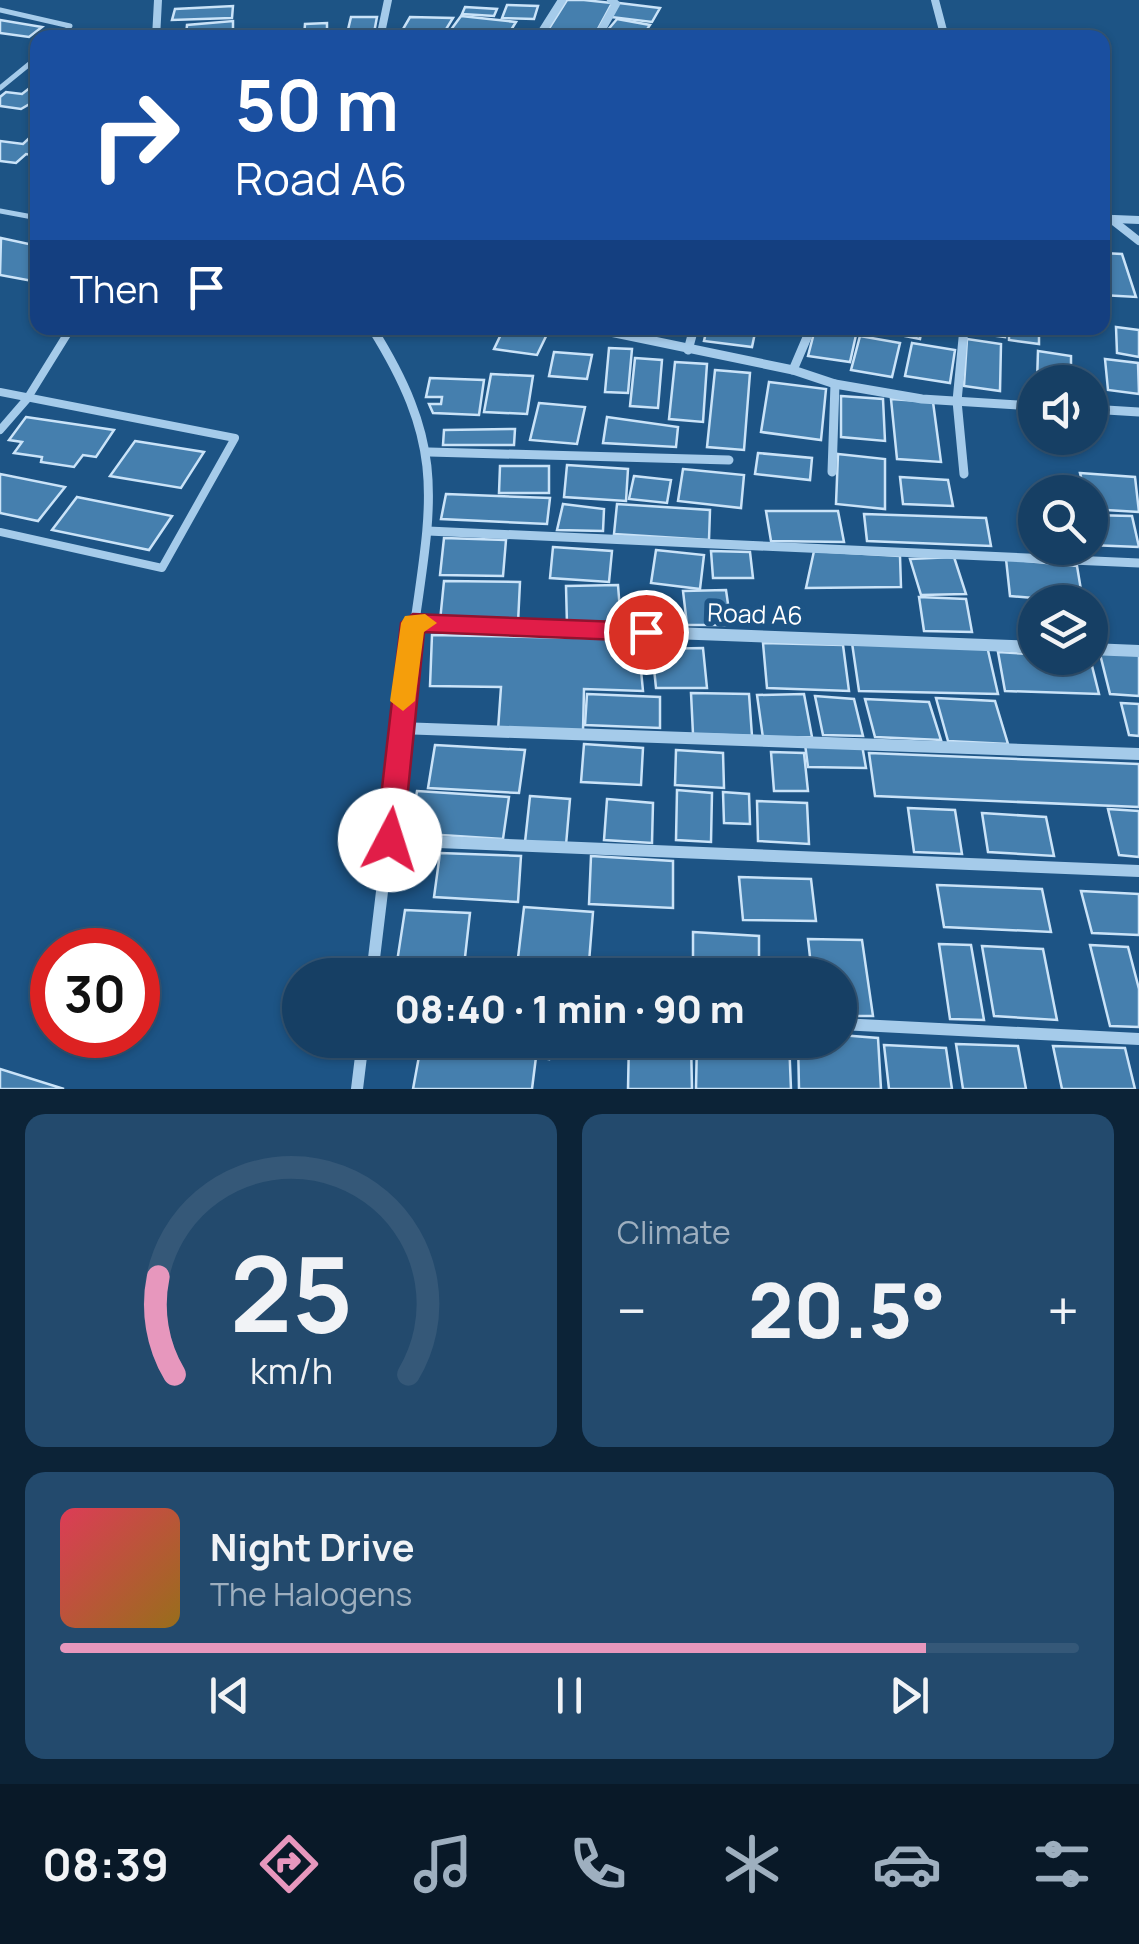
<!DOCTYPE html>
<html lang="en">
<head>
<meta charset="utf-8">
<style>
	:root { --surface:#163f64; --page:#234a6d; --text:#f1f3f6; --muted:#9eafbf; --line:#355878; --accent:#e797bd }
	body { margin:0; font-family:Manrope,sans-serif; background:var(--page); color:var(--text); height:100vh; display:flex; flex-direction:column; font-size:38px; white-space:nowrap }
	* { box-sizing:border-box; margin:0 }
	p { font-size:32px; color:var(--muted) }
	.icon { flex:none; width:55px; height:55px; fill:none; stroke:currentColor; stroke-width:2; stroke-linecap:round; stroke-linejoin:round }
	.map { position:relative; height:1089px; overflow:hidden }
	.drawer { display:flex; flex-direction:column; gap:25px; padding:25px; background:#0c2337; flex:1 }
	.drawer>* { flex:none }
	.guide { position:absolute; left:30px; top:30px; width:1080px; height:305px; border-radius:20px; box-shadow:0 2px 8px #0004,0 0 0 2px var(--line); background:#1a4fa0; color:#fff; overflow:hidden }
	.buttons { position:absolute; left:1018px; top:365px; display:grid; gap:20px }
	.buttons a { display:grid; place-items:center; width:90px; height:90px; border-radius:50%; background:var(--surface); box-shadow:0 2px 8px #0004,0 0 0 2px var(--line); font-size:50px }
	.speed { position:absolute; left:30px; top:928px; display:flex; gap:20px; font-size:50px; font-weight:700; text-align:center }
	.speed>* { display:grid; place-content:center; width:130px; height:130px; border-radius:50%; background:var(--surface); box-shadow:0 2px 8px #0004,0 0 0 2px var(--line); line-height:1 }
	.speed .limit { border:15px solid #d22; background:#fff; color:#111 }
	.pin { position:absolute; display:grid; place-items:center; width:85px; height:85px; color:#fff; margin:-42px; border:5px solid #fff; border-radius:50%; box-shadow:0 2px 10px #0007 }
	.me { position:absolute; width:110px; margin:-55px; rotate:5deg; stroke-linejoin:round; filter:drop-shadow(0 0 8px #0008) }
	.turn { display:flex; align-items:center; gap:35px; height:210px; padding:0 40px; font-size:45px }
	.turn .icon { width:130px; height:130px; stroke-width:2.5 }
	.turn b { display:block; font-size:70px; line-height:85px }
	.then { display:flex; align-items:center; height:95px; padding:0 40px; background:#0003; gap:20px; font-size:38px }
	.big { font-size:75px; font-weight:800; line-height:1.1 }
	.drawer .widget { flex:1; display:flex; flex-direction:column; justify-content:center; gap:15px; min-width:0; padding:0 35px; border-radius:20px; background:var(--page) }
	.drawer .dial { align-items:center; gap:0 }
	.dial svg { height:260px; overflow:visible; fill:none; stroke:var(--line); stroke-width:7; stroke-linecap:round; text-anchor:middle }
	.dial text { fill:var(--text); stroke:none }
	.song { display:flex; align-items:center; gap:30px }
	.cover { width:120px; height:120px; border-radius:15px; background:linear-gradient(135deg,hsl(350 70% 55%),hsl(40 70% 35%)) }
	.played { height:10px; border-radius:5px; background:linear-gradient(90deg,var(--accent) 85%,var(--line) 85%) }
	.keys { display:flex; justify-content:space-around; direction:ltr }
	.heat { display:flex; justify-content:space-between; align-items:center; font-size:55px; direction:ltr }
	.drawer .tiles { flex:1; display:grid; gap:25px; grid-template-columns:1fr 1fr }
	.widget:last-child { grid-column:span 2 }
	.trip { position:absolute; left:282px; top:958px; width:575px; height:100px; border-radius:50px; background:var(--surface); box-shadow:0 2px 8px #0004,0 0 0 2px var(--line); font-weight:800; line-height:100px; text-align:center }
	.tab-bar { display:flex; height:160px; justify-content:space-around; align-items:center; background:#091928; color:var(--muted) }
	.tab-bar .icon { width:70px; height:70px }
	.tab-bar .active { color:var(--accent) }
	.tab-bar b { font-size:45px; color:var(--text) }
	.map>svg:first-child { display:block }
	.building { fill:#457fae; stroke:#cae3f8; stroke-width:2.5 }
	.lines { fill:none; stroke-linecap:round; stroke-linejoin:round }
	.lane-far1 { stroke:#a5cbea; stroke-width:5 }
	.lane { stroke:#a5cbea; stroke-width:8 }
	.street-far2 { stroke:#a5cbea; stroke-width:8 }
	.street-far1 { stroke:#a5cbea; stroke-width:9 }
	.street { stroke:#a5cbea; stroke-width:12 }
	.route { fill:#e11d48; stroke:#92132f; stroke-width:2.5 }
	.slow { fill:#f59e0b }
	.labels { text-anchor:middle; stroke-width:10; stroke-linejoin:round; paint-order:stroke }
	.street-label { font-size:25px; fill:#fff; stroke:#1d5485 }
</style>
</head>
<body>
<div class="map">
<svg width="1139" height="1089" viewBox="0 0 1139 1089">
	<rect width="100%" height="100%" fill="#1d5485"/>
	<g class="building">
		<polygon points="567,0 584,0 612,3 593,38 543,38"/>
		<polygon points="619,3 660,8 652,22 611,17"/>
		<polygon points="507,5 538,6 534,19 502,18"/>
		<polygon points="233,6 232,18 172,20 175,9"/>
		<polygon points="465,7 497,9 494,16 462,14"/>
		<polygon points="461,16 516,22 506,38 450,31"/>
		<polygon points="351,17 377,17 373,38 346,38"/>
		<polygon points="410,17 453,18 445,31 403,29"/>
		<polygon points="617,19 650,25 641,38 601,38"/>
		<polygon points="0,20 42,27 29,37 0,33"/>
		<polygon points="233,21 233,33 186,36 187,25"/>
		<polygon points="327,23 327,38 304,38 305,24"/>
		<polygon points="36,83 38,99 21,109 0,106 0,97 6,92 22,94"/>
		<polygon points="38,130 38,156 26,154 16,163 0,161 0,141 23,144"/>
		<polygon points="1,238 38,246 38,282 0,275"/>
		<polygon points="1102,253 1122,254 1136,297 1102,295"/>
		<polygon points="1116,327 1139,330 1139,357 1117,353"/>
		<polygon points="504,328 550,328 537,355 494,349"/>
		<polygon points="707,328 756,328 752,347 704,341"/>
		<polygon points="881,328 922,328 920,339 880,331"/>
		<polygon points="968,328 1005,328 1005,337 967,332"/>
		<polygon points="1009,328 1039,328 1039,344 1009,340"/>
		<polygon points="815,329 856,335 850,362 808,356"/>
		<polygon points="860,336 900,343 892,377 851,370"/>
		<polygon points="967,339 1001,344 1000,391 964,386"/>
		<polygon points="912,343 955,350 950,383 905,376"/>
		<polygon points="609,348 632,349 628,393 605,392"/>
		<polygon points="1038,351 1071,356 1071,382 1037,382"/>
		<polygon points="554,352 592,355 587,379 549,376"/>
		<polygon points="635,358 662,360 658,408 630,406"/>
		<polygon points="1105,359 1138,363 1139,394 1108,390"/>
		<polygon points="675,362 707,364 703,422 669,419"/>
		<polygon points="715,370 750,373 744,450 707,447"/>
		<polygon points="491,374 533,376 527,414 484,412"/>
		<polygon points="430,378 484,380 479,415 433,413 429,404 441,404 442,397 426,397"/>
		<polygon points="769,382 826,389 821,440 761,432"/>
		<polygon points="841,396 883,399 885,441 841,437"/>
		<polygon points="891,399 933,402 941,462 897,459"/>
		<polygon points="539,403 585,407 577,444 530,440"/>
		<polygon points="26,417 114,430 96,457 83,455 74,467 41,462 42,457 14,453 22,442 9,440"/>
		<polygon points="607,417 678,427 676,447 603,443"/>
		<polygon points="515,429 514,445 443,445 444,430"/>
		<polygon points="135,441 204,452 181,488 110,476"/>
		<polygon points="758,453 812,458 810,480 755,474"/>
		<polygon points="838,454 885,459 885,509 836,504"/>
		<polygon points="567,465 628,469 626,501 564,497"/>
		<polygon points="500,466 549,466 549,493 499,493"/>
		<polygon points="683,469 744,475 741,508 678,501"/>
		<polygon points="1080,473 1135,477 1139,512 1090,509 1090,492 1085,492"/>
		<polygon points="0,474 65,487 38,521 0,513"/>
		<polygon points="634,476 671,480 667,503 629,499"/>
		<polygon points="900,477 948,480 953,506 903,504"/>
		<polygon points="446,494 550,498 547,524 441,519"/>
		<polygon points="77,497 172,516 149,550 52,530"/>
		<polygon points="563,504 604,509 603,531 557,530"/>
		<polygon points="617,504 710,510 709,540 614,534"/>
		<polygon points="766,511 838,511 844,542 771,541"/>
		<polygon points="864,514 986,518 991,546 867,541"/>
		<polygon points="1090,515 1132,516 1139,547 1090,545"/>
		<polygon points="444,538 506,540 503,576 440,575"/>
		<polygon points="553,547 612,551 609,582 550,578"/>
		<polygon points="656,550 704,555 700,589 651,583"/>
		<polygon points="711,551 750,552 753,578 713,578"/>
		<polygon points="814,551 900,556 901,587 806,588"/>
		<polygon points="954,557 966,594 921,595 910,559"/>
		<polygon points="1006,559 1077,566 1083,602 1010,596"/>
		<polygon points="444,581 520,582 518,623 440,621"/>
		<polygon points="618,585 621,624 567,625 566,586"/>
		<polygon points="726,590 731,625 687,625 683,591"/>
		<polygon points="919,597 966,599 972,632 924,631"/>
		<polygon points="432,635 638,639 643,691 584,689 583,731 498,730 501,687 430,686"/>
		<polygon points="763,643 843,645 849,691 767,688"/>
		<polygon points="852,643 987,646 998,694 859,691"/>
		<polygon points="703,648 707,688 656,688 652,649"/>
		<polygon points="1099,650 1139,652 1139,696 1110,694"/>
		<polygon points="998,652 1090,658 1099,694 1005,691"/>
		<polygon points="691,693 749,694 752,736 693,734"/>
		<polygon points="587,694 660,697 660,728 585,725"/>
		<polygon points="804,694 812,737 763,738 757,695"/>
		<polygon points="815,696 854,699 863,736 823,735"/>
		<polygon points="936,698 995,701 1008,744 948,741"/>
		<polygon points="865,699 929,702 941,740 875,737"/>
		<polygon points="1121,703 1139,704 1139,736 1129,735"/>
		<polygon points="584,744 643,748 641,785 581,782"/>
		<polygon points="805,744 862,745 866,768 808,767"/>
		<polygon points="435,745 525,750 519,793 428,788"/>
		<polygon points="676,750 723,753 724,788 675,785"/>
		<polygon points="771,752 804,753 808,791 774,791"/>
		<polygon points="869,753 1139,764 1139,807 875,796"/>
		<polygon points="677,790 712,793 711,842 676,840"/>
		<polygon points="417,791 509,797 503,839 410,833"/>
		<polygon points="723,792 749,794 750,824 724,823"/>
		<polygon points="530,796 570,799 566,845 525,842"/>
		<polygon points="607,799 653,803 652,843 604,840"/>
		<polygon points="757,801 807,803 809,844 758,841"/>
		<polygon points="908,808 955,810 962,854 914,852"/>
		<polygon points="1108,809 1139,811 1139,857 1119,855"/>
		<polygon points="982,813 1046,817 1054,856 988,852"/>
		<polygon points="440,853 521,856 518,902 434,897"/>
		<polygon points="591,856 673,861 673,908 589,904"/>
		<polygon points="739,877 811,879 816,921 743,920"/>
		<polygon points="937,885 1042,889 1051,932 944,927"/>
		<polygon points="1081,891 1139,894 1139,935 1092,933"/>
		<polygon points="524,907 593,912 588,975 516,975"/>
		<polygon points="405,910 470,913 463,975 395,975"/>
		<polygon points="693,932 759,936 759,975 693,975"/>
		<polygon points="808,939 862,940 873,1016 840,1016 840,975 812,975"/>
		<polygon points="939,944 971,945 984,1020 950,1019"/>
		<polygon points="1090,945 1128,947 1139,989 1139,1027 1110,1026"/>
		<polygon points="982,946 1043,949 1057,1020 994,1016"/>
		<polygon points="840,1035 878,1038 881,1089 799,1089 798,1040 840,1040"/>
		<polygon points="422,1040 551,1040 549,1059 536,1057 532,1089 413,1089"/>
		<polygon points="629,1040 691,1040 692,1089 628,1089"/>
		<polygon points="697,1040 789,1040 791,1089 696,1089"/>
		<polygon points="956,1044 1018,1046 1026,1089 963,1089"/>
		<polygon points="884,1045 946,1048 952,1089 889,1089"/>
		<polygon points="1053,1046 1125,1048 1135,1089 1062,1089"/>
		<polygon points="0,1069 64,1089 0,1089"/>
	</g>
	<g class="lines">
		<g class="lane-far1">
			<polyline points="0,10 70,26 60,38"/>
			<polyline points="0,88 38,57"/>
			<polyline points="0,211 38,218"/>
		</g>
		<g class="lane">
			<polyline points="0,392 235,438 162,568 0,532"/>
			<polyline points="0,430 27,399 71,328"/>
		</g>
		<g class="street-far2">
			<polyline points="935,0 945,38"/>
			<polyline points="156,38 158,0"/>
			<polyline points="380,38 388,0"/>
			<polyline points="538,38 562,0"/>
			<polyline points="597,38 616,4 611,0"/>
			<polyline points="1102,212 1139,241"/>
			<polyline points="1114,219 1139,220"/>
		</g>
		<g class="street-far1">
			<path d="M372,328C445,445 433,496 414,628"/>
			<polyline points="591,328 793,370 835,384 922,399 1035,406"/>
			<polyline points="964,328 957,401 964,474"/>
			<polyline points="688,350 694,328"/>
			<polyline points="793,370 811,328"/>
			<polyline points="1090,409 1139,412"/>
			<polyline points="429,452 729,460"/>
			<polyline points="832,472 835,384"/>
			<polyline points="428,531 1139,563"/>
			<polyline points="413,623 530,628"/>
		</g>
		<g class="street">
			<polyline points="466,625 1035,647"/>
			<polyline points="1090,649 1139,651"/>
			<polyline points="399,728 1139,754"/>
			<polyline points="390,840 1139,871"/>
			<polyline points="372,975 414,625"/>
			<polyline points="840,1024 1139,1039"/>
			<polyline points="357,1089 363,1040"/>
		</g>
	</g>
	<polygon class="route" points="413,614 646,623 658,632 646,641 424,632 403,840 399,849 380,849 376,840 401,623"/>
	<polygon class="slow" points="425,614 437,623 424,632 415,701 403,711 390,701 401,623 405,616"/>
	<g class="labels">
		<g class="street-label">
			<text transform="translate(755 614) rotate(2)" y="9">Road A6</text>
		</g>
	</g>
</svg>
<div class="buttons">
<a><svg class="icon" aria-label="sound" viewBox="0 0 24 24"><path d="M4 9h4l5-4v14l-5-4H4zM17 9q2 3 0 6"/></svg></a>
<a><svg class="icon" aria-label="search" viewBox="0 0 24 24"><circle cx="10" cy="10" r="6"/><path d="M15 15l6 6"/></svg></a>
<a><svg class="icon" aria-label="layers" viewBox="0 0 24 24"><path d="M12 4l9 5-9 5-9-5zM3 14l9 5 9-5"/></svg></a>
</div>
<div class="speed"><div class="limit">30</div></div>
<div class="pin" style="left:646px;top:632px;background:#d93025"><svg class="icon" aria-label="arrive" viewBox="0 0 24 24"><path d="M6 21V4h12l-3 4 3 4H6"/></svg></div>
<svg class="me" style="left:390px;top:840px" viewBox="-20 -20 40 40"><circle r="19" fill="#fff"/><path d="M0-13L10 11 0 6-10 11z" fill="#e11d48"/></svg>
<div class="trip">08:40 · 1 min · 90 m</div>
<div class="guide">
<div class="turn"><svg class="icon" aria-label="right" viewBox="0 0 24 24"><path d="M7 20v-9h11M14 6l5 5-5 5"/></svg><div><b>50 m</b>Road A6</div></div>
<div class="then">Then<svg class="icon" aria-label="arrive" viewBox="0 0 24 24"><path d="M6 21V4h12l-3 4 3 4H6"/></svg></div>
</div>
</div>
<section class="drawer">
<div class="tiles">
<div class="widget dial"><svg viewBox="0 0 100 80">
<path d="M14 69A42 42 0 1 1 86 69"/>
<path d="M14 69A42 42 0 0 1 9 39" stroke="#e797bd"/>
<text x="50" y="56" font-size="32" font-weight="700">25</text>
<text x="50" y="72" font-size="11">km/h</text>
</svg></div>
<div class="widget"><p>Climate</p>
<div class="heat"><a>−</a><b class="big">20.5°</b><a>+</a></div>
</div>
<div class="widget">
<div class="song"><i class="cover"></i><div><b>Night Drive</b><p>The Halogens</p></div></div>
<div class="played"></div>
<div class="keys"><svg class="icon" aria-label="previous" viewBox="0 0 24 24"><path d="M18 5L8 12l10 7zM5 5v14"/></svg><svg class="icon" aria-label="pause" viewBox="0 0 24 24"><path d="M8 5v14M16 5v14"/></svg><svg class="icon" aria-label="next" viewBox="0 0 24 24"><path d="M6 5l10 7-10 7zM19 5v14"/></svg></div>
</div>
</div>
</section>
<nav class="tab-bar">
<b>08:39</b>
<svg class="icon active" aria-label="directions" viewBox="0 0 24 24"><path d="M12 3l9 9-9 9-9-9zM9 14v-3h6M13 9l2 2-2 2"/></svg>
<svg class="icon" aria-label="music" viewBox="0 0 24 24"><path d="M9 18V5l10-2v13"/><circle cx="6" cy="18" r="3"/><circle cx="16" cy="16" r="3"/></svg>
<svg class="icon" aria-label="phone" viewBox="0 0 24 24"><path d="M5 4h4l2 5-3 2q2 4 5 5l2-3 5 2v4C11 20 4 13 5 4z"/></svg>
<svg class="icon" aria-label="climate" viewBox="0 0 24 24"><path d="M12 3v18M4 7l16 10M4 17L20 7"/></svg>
<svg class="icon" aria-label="car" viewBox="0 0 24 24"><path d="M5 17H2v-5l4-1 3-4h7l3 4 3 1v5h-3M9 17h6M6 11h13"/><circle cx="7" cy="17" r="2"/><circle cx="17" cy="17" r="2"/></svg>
<svg class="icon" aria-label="filters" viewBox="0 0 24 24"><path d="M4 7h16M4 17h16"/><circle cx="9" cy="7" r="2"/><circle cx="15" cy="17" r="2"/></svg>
</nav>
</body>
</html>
